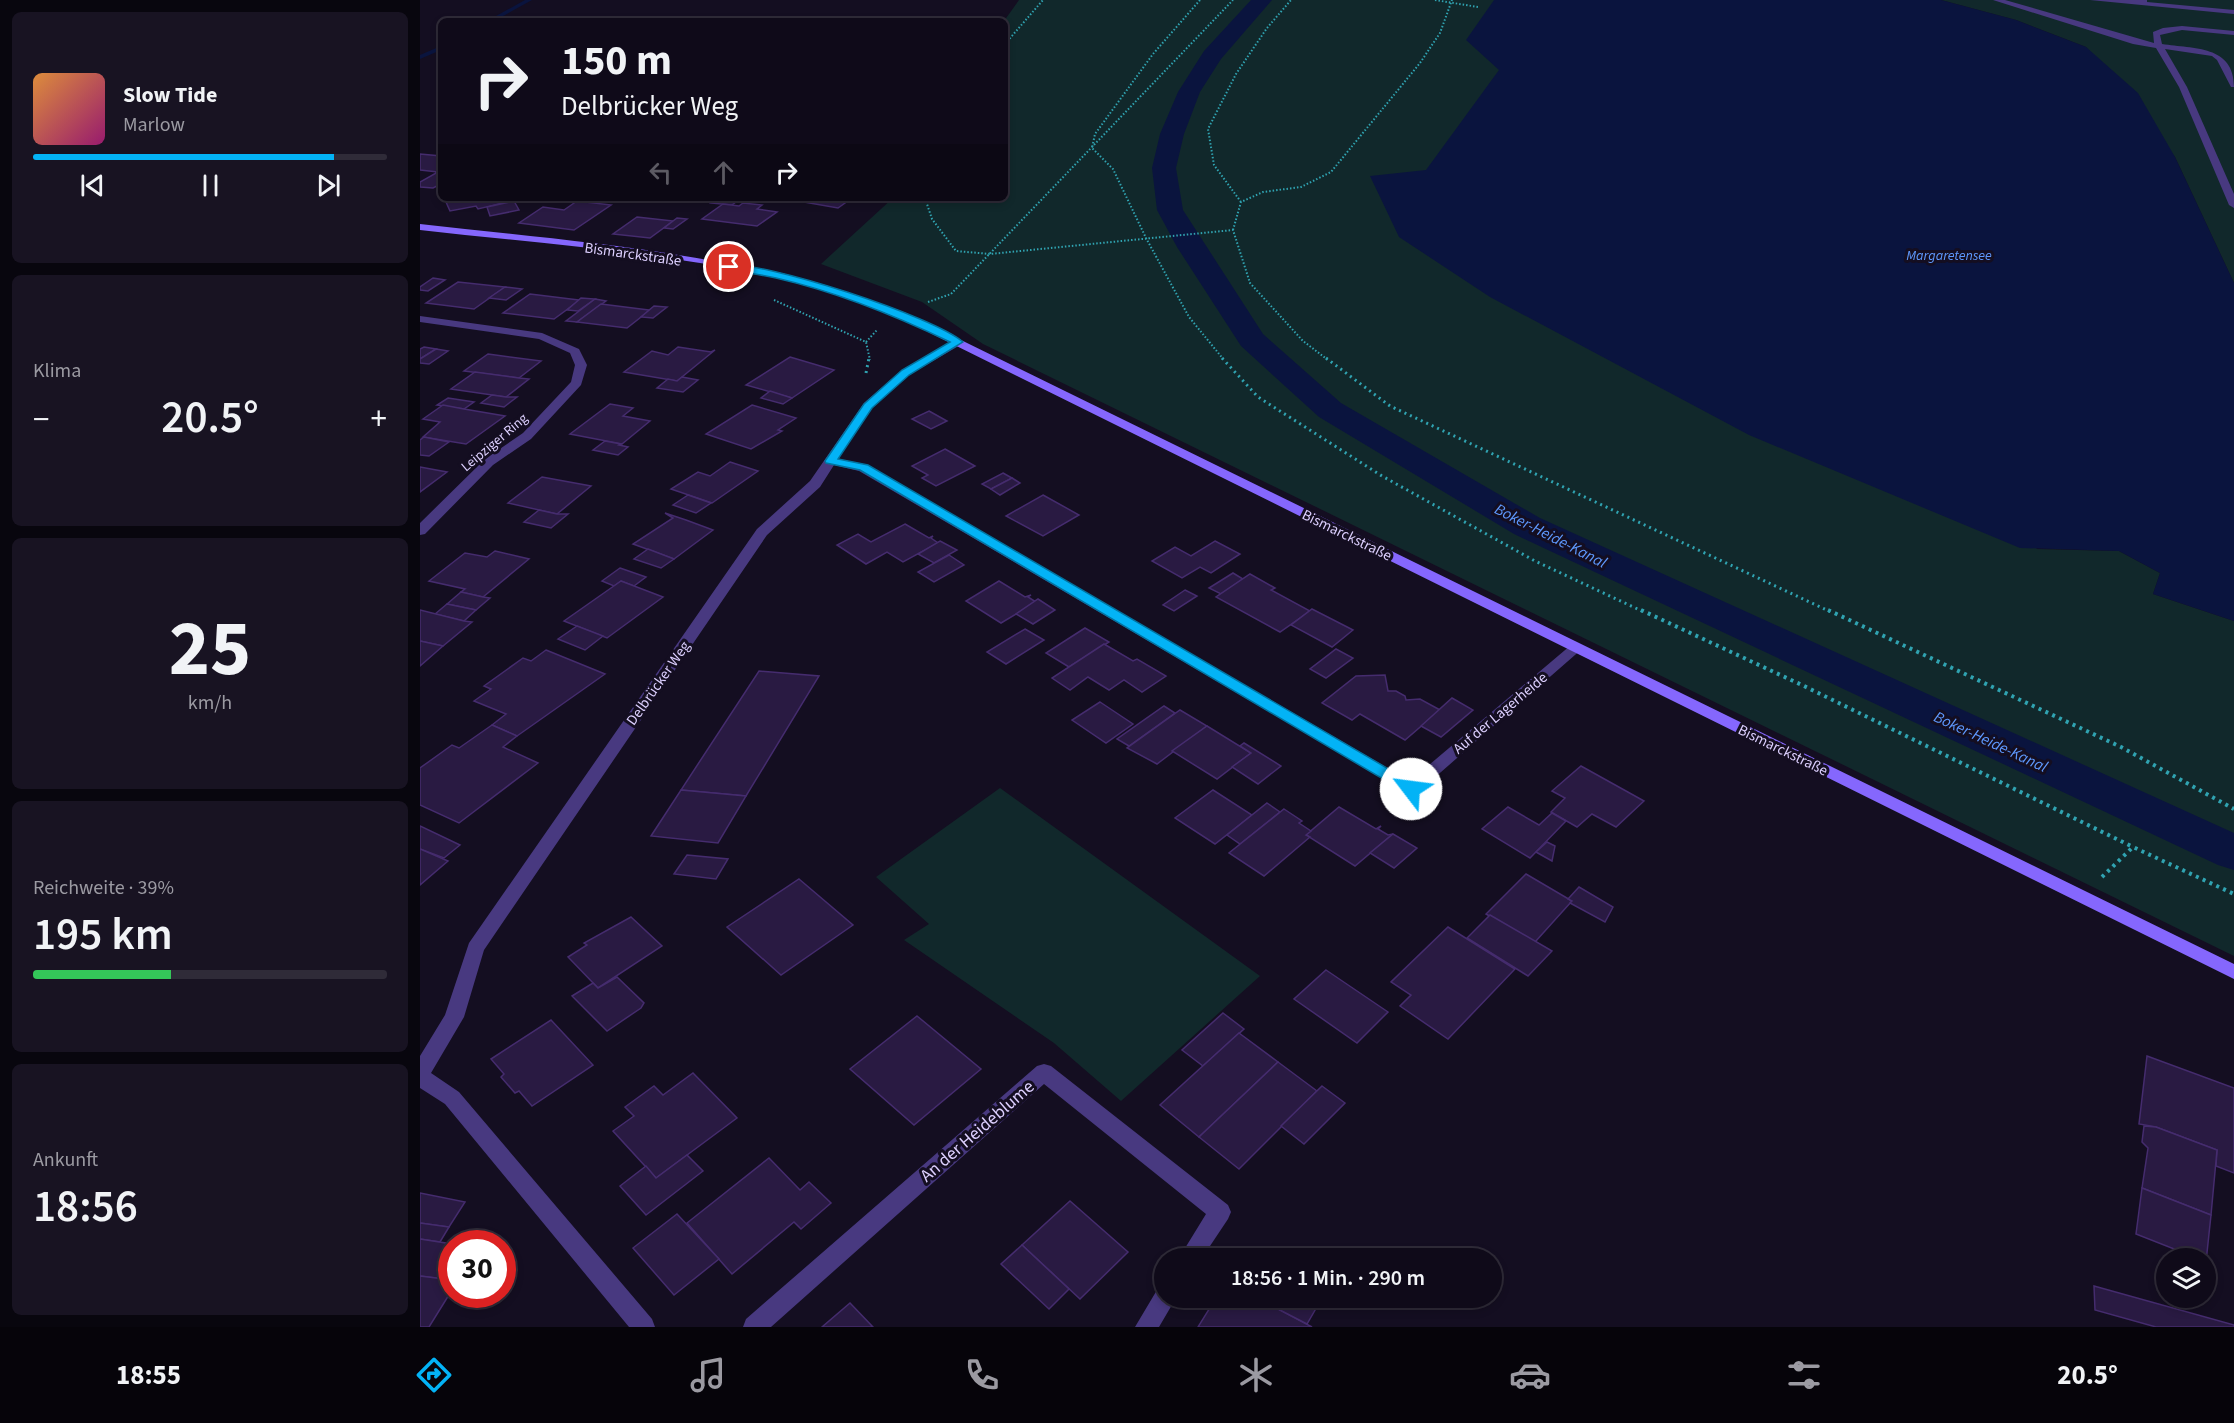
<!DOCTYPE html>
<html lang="de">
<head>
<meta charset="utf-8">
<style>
	:root { --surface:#0f0a19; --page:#181322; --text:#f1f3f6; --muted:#9b9aa2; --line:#2f2b38; --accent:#03b3f6 }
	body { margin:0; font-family:"Source Sans 3",sans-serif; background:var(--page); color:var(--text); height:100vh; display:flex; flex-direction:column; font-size:22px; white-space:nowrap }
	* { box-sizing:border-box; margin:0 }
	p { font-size:20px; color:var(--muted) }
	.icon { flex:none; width:33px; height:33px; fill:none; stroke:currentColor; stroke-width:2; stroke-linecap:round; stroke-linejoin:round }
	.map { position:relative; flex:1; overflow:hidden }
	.drawer { display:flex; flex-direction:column; gap:12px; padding:12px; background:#08060e; width:420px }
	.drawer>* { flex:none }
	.banner { position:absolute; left:18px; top:18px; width:570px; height:183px; border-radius:9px; box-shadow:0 3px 9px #0003,0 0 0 2px var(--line); background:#0f0a19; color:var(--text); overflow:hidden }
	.controls { position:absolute; left:1736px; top:1248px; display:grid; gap:12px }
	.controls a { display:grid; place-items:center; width:60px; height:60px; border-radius:50%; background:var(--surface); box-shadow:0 3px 9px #0003,0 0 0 2px var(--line); font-size:30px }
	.speed { position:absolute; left:18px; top:1230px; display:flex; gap:12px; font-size:30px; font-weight:700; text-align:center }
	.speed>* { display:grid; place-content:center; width:78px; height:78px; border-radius:50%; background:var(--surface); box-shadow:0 3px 9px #0003,0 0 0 2px var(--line); line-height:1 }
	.speed .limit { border:9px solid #d22; background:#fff; color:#111 }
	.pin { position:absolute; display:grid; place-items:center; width:51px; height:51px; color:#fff; margin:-26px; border:3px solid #fff; border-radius:50%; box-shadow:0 2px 6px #0007 }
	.me { position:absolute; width:66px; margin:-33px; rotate:300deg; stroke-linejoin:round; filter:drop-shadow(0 0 4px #0008) }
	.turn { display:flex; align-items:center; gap:21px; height:126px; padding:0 24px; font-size:27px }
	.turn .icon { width:78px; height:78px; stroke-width:2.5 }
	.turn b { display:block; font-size:42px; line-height:51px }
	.lanes { display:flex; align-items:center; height:57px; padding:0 24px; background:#0003; justify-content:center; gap:30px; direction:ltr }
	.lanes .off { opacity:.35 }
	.big { font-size:45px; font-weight:600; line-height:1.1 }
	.drawer .card { flex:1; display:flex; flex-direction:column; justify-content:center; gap:9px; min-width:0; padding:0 21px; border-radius:9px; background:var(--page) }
	.drawer .dial { align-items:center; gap:0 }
	.dial b { font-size:78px; line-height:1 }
	.song { display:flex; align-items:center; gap:18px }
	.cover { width:72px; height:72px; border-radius:9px; background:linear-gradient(135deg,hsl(30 70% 55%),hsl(320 70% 35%)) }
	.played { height:6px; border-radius:3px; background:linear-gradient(90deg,var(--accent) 85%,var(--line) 85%) }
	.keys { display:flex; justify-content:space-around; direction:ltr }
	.heat { display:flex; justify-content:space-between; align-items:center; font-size:33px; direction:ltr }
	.charge { height:9px; border-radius:4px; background:linear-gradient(90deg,#34c759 39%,var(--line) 0) }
	.trip { position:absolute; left:734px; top:1248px; width:348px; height:60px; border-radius:30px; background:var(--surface); box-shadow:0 3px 9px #0003,0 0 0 2px var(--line); font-weight:600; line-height:60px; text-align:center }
	.tabs { display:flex; height:96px; justify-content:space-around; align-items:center; background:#06040a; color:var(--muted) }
	.tabs .icon { width:42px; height:42px }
	.tabs .selected { color:var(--accent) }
	.tabs b { font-size:27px; color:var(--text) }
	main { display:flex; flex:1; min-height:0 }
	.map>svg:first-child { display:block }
	.green { fill:#11282b }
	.water { fill:#0a143e }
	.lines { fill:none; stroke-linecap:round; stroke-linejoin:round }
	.stream { fill:#0a143e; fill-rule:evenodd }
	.canal { fill:#0a143e; fill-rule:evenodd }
	.building { fill:#291a42; stroke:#452c6e; stroke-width:1.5 }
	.path-far2 { stroke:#30a3b1; stroke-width:2; stroke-dasharray:1.5 2; stroke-linecap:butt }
	.path-far1 { stroke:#30a3b1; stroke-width:3; stroke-dasharray:2 4; stroke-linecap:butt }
	.path { stroke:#30a3b1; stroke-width:4; stroke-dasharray:3 4.5; stroke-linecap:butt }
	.lane { fill:#483980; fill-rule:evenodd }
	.street { fill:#483980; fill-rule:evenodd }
	.secondary { fill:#8567fd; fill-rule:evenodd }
	.route { fill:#03b3f6; stroke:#0274a0; stroke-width:1.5 }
	.labels { text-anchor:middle; stroke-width:6; stroke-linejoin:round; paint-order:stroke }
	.far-water-label { font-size:14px; font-style:italic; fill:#5e98fd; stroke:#140e21 }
	.far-street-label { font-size:14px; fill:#dccffe; stroke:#140e21 }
	.street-label { font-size:15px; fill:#dccffe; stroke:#140e21 }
	.water-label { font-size:16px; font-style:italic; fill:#5e98fd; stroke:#140e21 }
	.near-street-label { font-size:18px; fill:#dccffe; stroke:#140e21 }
</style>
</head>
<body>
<main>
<section class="drawer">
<div class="card">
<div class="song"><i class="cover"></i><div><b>Slow Tide</b><p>Marlow</p></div></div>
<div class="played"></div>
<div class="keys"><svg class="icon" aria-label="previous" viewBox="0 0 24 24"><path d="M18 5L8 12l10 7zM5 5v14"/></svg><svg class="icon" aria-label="pause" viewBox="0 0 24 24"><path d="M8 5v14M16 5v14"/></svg><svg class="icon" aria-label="next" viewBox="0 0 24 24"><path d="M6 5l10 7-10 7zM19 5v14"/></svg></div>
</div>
<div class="card"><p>Klima</p>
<div class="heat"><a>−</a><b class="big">20.5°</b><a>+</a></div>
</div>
<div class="card dial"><b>25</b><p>km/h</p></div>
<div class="card"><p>Reichweite · 39%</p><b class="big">195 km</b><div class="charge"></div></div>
<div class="card"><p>Ankunft</p><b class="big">18:56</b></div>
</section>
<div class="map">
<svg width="1814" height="1327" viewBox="0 0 1814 1327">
	<rect width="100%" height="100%" fill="#140e21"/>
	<g class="green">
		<polygon points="599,0 1179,0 1617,549 1699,551 1740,573 1733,594 1814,621 1814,956 563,344 502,302 401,264 473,198 585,198 584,21"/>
		<polygon points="1521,0 1814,0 1814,283 1755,157 1666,47 1596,20"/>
		<polygon points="580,788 840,976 701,1101 634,1043 484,940 509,924 456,877"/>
	</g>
	<polygon class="water" points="1074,0 1521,0 1596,20 1666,47 1718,93 1755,157 1814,283 1814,621 1733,594 1740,573 1699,551 1600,548 1329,435 1070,297 979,237 950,176 1006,170 1079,70 1046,40"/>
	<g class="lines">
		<g class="stream">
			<polygon points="105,0 112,0 74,21 67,21"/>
			<polygon points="21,46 21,50 0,59 0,55"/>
		</g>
		<polygon class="canal" points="831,0 852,0 801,59 780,92 764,134 756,168 763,210 843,334 921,403 1120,518 1814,833 1814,870 1798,865 1094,534 899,417 821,346 757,247 737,210 732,168 740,134 758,92 784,51"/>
	</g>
	<g class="building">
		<polygon points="0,154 21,156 21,184 13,188 0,187 0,182 18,172 0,170"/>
		<polygon points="46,198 103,198 58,209 56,206 30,211 26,202"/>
		<polygon points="298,198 321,198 312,205 291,203"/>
		<polygon points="361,198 432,198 418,208"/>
		<polygon points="94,201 99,210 70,216 67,207"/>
		<polygon points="157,201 191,205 154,230 99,223 123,207 144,210"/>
		<polygon points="323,203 342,205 337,209 357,212 337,226 282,219 303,204 319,206"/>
		<polygon points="217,217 253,221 230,238 193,234"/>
		<polygon points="257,218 267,219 253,229 244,228"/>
		<polygon points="13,278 25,280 8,291 0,290 0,287"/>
		<polygon points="38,282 85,287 54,309 6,303"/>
		<polygon points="85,287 102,289 86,300 69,298"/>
		<polygon points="110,294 159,300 160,300 134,319 83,313"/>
		<polygon points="161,298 175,299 158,311 147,310"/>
		<polygon points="175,299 186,301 157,322 146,321"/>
		<polygon points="181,304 229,310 230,310 207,328 157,322"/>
		<polygon points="234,306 247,307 233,318 221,317"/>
		<polygon points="4,347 16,349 0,359 0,349"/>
		<polygon points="258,347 291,352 295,350 257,381 204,372 232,351 248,355"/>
		<polygon points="16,349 28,351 9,364 0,363 0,359"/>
		<polygon points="68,354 121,361 99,378 44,371"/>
		<polygon points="370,357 414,370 372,398 326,385"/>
		<polygon points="55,372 99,378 109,379 86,397 31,389"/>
		<polygon points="262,377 278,380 263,392 237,388 248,379 257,381"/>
		<polygon points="350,391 372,398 363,404 341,398"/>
		<polygon points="72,395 86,397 97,397 84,407 61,403"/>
		<polygon points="28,398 54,402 44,409 17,405"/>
		<polygon points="190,404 213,408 203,416 230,421 202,444 150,434"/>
		<polygon points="23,405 44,409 85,416 46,444 3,437 20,422 3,419"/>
		<polygon points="332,405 376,418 358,430 362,431 331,449 286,434"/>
		<polygon points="509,411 527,421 511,429 492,419"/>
		<polygon points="4,437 29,442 9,456 0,455 0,440"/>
		<polygon points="185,441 201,444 199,445 208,447 198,455 173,450"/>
		<polygon points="525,449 555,466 516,486 502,478 508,475 492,466"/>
		<polygon points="310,462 338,471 292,503 251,489 278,472 290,476"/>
		<polygon points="0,467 27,472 0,492"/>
		<polygon points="583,473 592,478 571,489 562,484"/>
		<polygon points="122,477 171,486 137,514 88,503"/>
		<polygon points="592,478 600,483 580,495 571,489"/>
		<polygon points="268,495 291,503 276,513 253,505"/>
		<polygon points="623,495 659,515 623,536 586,516"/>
		<polygon points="119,510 137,514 148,514 131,528 104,522"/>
		<polygon points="245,513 266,520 293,530 254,559 213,544 253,518"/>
		<polygon points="485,524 509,538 513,536 511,538 518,543 483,562 467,552 446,564 417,545 438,534 451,542"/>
		<polygon points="520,541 537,550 514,563 498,554"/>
		<polygon points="795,541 820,554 791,573 780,567 762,578 732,561 755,547 771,556"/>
		<polygon points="228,549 254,559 241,568 214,559"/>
		<polygon points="75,551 109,559 63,597 41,592 45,589 9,581 45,553 67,557"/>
		<polygon points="529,555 544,565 514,582 498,572"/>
		<polygon points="200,568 226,577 214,586 201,581 194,586 182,581"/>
		<polygon points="813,573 823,579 801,594 789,588"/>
		<polygon points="830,574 855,588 851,590 890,611 860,632 796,597"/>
		<polygon points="201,581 243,597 187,638 144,621"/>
		<polygon points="579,581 605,597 611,595 608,597 616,602 581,623 546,601"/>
		<polygon points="765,590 777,596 754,611 743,605"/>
		<polygon points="41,592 63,597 70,598 56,610 27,604"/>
		<polygon points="618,599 635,610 613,624 596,614"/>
		<polygon points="27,604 56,610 44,621 15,614"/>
		<polygon points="892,609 933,630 912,647 871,625"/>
		<polygon points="0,610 44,621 52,622 23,646 0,641"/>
		<polygon points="157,626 183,636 165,650 138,639"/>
		<polygon points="665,628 689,642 649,667 626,653"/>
		<polygon points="605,629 624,640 586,664 567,652"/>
		<polygon points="0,641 23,646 0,666"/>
		<polygon points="684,644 713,661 717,659 746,676 722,692 704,680 689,690 668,677 650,690 632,678"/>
		<polygon points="916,649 933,658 906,678 890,669"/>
		<polygon points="126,650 185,674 97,736 72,725 86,714 54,701 71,689 64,686 103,658 111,661"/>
		<polygon points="339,671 399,676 326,796 261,790"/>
		<polygon points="965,675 968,691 976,691 985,696 986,700 1000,699 1020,710 985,740 940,714 932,720 902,703 936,676"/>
		<polygon points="1032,698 1053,710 1021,737 1001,726"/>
		<polygon points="680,702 713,724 686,743 652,720"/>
		<polygon points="744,706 755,713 709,746 697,739"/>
		<polygon points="760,710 787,726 737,764 707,748"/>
		<polygon points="72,725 97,736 83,747 118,763 39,823 0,805 0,768 32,745 39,748"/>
		<polygon points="787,726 831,753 797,779 752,751"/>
		<polygon points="824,743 861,766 838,784 812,767 831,753 820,746"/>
		<polygon points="1161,766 1224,801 1196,827 1172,814 1157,827 1131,812 1145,798 1132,791"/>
		<polygon points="261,790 326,796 298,843 231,836"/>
		<polygon points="793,790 832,815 795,844 755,818"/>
		<polygon points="847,803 860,812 820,844 807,835"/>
		<polygon points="919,807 956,829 961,826 958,829 968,835 973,834 935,866 886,835"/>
		<polygon points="1088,807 1119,825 1132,813 1146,821 1110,858 1062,829"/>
		<polygon points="864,809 882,821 879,823 891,831 886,835 890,837 844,876 809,853"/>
		<polygon points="0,826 40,845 24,858 0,849"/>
		<polygon points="973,834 997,848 974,868 950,853"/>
		<polygon points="1127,842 1135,846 1132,861 1116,852"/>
		<polygon points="0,849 28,861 0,885"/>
		<polygon points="267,855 308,859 296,879 254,874"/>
		<polygon points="1106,874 1152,901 1115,942 1066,914"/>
		<polygon points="379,879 433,925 361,975 307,927"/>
		<polygon points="1159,887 1193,907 1185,922 1150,903 1152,901 1148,899"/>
		<polygon points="1070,915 1132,951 1108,976 1047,938"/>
		<polygon points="211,917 242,946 178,988 148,957 167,945 164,943"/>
		<polygon points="1028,927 1095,969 1028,1039 980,1006 991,995 971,982"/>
		<polygon points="906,970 968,1012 937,1043 874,999"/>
		<polygon points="197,977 224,1003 221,1008 187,1031 152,996 173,983 178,988"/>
		<polygon points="803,1013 824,1029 783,1066 762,1050"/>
		<polygon points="497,1016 561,1069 494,1125 430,1069"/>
		<polygon points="131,1020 173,1065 112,1106 99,1091 95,1093 81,1077 84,1074 71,1059"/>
		<polygon points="819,1033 858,1062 779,1137 740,1105"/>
		<polygon points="1727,1056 1814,1088 1814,1173 1796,1166 1797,1150 1736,1127 1719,1124"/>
		<polygon points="858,1062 897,1091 819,1169 779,1137"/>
		<polygon points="273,1073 317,1118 236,1178 193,1131 214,1116 205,1107 234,1086 243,1095"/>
		<polygon points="902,1086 925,1103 884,1144 861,1126"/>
		<polygon points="1724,1126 1736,1127 1797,1150 1791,1215 1722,1188 1728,1148 1722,1142"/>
		<polygon points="267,1155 283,1171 226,1215 200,1186 226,1166 236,1178"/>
		<polygon points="349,1158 380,1190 389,1182 411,1203 381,1229 374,1222 312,1274 267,1223"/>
		<polygon points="1722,1188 1791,1215 1786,1262 1785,1258 1777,1258 1716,1234"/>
		<polygon points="0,1193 45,1202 29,1227 0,1223"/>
		<polygon points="650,1201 708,1252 660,1299 602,1245"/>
		<polygon points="257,1214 299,1259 254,1295 213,1248"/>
		<polygon points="0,1223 29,1227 20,1242 0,1239"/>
		<polygon points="0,1239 32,1244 32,1280 0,1276"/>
		<polygon points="602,1245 649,1289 629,1309 581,1264"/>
		<polygon points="0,1276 32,1280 32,1290 9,1327 0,1327"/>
		<polygon points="1674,1286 1814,1325 1814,1327 1736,1327 1675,1310"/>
		<polygon points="796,1298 837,1298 892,1327 778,1327"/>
		<polygon points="837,1298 902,1298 887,1324"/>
		<polygon points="430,1303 453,1327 402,1327"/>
	</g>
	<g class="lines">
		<g class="path-far2">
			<polyline points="780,0 733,54 675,134 672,148 693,169 726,238 769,317 804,360"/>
			<polyline points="1015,0 1058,7"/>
			<polyline points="585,44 623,0"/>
			<polyline points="505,198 512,219 536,251 570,254 813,230 830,283 883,341 908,360"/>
			<polyline points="821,202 794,165 788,129 816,74 847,28 871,0"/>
			<polyline points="813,230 821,202 843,192 881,187 911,172 1000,63 1020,33 1032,0"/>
			<polyline points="354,300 446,342 450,360"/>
			<polyline points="508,302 531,294 813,0"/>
			<polyline points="446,342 457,330"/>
		</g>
		<g class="path-far1">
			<polyline points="802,358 838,397 962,476 1115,561 1224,612"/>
			<polyline points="906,358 970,406 1411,612"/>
			<polyline points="446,373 449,358"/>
		</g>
		<g class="path">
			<polyline points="1221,610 1384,686 1713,847"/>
			<polyline points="1408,610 1701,747 1814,809"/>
			<polyline points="1682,877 1713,847 1814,894"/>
		</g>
		<g class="lane">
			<path d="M1573,0H1585L1734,43L1733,32L1743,28L1762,26L1814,31V35L1762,30L1740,35L1742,44C1774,49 1814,45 1814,87H1811L1797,60L1792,56L1745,49L1767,87L1814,194V208L1809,205L1759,87L1736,48L1713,44Z"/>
			<polygon points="1670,0 1727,0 1727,2 1814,10 1814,14"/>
		</g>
		<g class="street">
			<polygon points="0,316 122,333 159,349 167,365 161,385 111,439 73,465 5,534 0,535 0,523 65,459 103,433 151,382 155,365 150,353 119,339 0,322"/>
			<polygon points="538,339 544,342 542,344 489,375 452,408 418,459 447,465 990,781 1151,645 1161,645 1163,648 997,793 991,795 439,471 414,465 400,487 347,535 64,950 44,1017 11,1073 39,1092 232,1319 235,1327 209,1327 25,1104 0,1088 0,1056 25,1015 49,943 337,529 390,481 444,403 481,371"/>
			<polygon points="624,1064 631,1066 808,1205 811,1212 808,1219 782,1258 759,1258 786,1214 624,1084 351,1327 323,1327 326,1319 617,1066"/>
			<polygon points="744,1288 744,1298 756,1298 739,1327 715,1327 737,1290"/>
		</g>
		<path class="secondary" d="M0,224C165,243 330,253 486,313L1814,964V979L478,317C443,304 407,290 370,281C249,252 123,244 0,230Z"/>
	</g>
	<path class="route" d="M305,265C343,260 515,317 543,342L489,375L452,408L418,459L448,465L996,785L998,789L996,792H985L440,470L406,463L405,461L444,404L482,370L530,342C474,315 417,292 356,278C339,274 322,273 305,269Z"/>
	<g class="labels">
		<g class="far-water-label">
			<text x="1529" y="260">Margaretensee</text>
		</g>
		<g class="far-street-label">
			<text transform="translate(74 442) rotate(-40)" y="5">Leipziger Ring</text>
		</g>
		<g class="street-label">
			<text transform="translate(213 254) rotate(8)" y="5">Bismarckstraße</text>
			<text transform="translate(927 535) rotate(26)" y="5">Bismarckstraße</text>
			<text transform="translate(238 683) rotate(-55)" y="5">Delbrücker Weg</text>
			<text transform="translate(1080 713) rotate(-40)" y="5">Auf der Lagerheide</text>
			<text transform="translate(1363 750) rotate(26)" y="5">Bismarckstraße</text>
		</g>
		<g class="water-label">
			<text transform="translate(1131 535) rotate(27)" y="6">Boker-Heide-Kanal</text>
			<text transform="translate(1571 741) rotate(25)" y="6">Boker-Heide-Kanal</text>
		</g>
		<g class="near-street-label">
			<text transform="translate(557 1131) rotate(-41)" y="6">An der Heideblume</text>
		</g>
	</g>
</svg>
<div class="controls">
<a><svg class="icon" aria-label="layers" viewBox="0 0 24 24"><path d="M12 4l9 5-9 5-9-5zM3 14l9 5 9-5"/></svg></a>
</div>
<div class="speed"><div class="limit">30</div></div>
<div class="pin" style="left:309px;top:267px;background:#d93025"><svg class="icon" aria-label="arrive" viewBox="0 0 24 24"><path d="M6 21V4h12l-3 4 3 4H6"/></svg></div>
<svg class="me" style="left:991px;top:789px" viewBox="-20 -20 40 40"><circle r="19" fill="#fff"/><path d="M0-13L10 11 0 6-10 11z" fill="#03b3f6"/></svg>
<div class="trip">18:56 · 1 Min. · 290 m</div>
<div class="banner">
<div class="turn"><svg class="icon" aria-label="right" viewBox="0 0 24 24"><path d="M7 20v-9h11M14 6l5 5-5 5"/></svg><div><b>150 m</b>Delbrücker Weg</div></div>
<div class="lanes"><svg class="icon off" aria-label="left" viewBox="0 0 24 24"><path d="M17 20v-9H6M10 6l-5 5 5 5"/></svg><svg class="icon off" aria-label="ahead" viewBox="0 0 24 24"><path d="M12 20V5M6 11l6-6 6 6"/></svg><svg class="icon" aria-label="right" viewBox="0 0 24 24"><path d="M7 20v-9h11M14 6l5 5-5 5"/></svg></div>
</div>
</div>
</main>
<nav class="tabs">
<b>18:55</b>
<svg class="icon selected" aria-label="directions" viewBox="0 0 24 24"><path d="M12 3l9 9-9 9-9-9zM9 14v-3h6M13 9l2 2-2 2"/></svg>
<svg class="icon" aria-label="music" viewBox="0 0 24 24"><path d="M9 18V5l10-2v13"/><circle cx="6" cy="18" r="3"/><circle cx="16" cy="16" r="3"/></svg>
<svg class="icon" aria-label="phone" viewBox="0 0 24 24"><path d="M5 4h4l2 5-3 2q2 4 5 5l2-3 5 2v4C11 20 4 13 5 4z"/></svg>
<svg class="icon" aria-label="climate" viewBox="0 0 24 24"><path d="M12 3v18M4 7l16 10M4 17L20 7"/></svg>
<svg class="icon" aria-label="car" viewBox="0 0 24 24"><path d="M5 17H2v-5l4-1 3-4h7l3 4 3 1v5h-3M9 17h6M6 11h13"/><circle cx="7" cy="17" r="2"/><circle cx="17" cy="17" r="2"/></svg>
<svg class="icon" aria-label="filters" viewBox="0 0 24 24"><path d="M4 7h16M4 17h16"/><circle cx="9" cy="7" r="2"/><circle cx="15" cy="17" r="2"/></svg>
<b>20.5°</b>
</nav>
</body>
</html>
